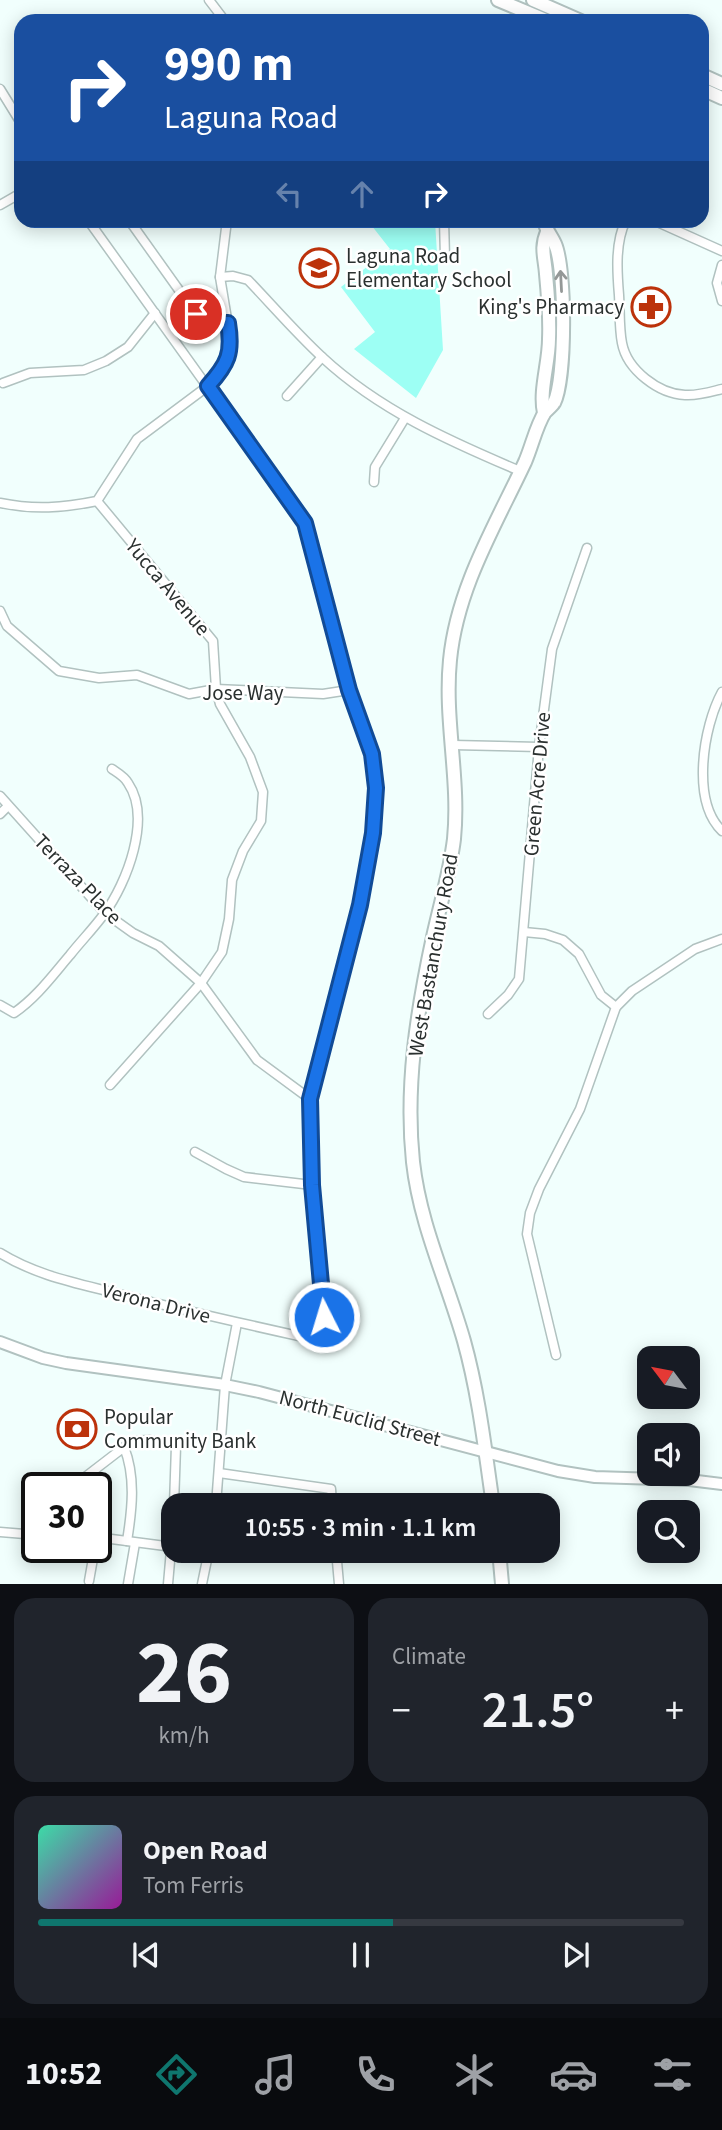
<!DOCTYPE html>
<html lang="en">
<head>
<meta charset="utf-8">
<style>
	:root { --surface:#171b24; --page:#20242c; --text:#f1f3f6; --muted:#9ea1a6; --line:#363941; --accent:#0f766e }
	body { margin:0; font-family:"Source Sans 3",sans-serif; background:var(--page); color:var(--text); height:100vh; display:flex; flex-direction:column; font-size:26px; white-space:nowrap }
	* { box-sizing:border-box; margin:0 }
	p { font-size:23px; color:var(--muted) }
	.icon { flex:none; width:38px; height:38px; fill:none; stroke:currentColor; stroke-width:2; stroke-linecap:round; stroke-linejoin:round }
	.map { position:relative; height:1584px; overflow:hidden }
	.sheet { display:flex; flex-direction:column; gap:14px; padding:14px; background:#0d0f14; flex:1 }
	.sheet>* { flex:none }
	.top-card { position:absolute; left:14px; top:14px; width:695px; height:214px; border-radius:21px; box-shadow:0 4px 18px #0003; background:#1a4fa0; color:#fff; overflow:hidden }
	.needle { width:46px; rotate:302deg }
	.fabs { position:absolute; left:637px; top:1346px; display:grid; gap:14px }
	.fabs a { display:grid; place-items:center; width:63px; height:63px; border-radius:14px; background:var(--surface); box-shadow:0 4px 18px #0003; font-size:35px }
	.speed { position:absolute; left:21px; top:1472px; display:flex; gap:14px; font-size:35px; font-weight:700; text-align:center }
	.speed>* { display:grid; place-content:center; width:91px; height:91px; border-radius:50%; background:var(--surface); box-shadow:0 4px 18px #0003; line-height:1 }
	.speed .limit { border:4px solid #111; border-radius:10px; background:#fff; color:#111 }
	.pin { position:absolute; display:grid; place-items:center; width:60px; height:60px; color:#fff; margin:-30px; border:4px solid #fff; border-radius:50%; box-shadow:0 2px 7px #0007 }
	.me { position:absolute; width:77px; margin:-38px; rotate:355deg; stroke-linejoin:round; filter:drop-shadow(0 0 5px #0008) }
	.turn { display:flex; align-items:center; gap:24px; height:147px; padding:0 35px; font-size:32px }
	.turn .icon { width:91px; height:91px; stroke-width:2.5 }
	.turn b { display:block; font-size:49px; line-height:60px }
	.lanes { display:flex; align-items:center; height:66px; padding:0 35px; background:#0003; justify-content:center; gap:35px; direction:ltr }
	.lanes .off { opacity:.35 }
	.big { font-size:52px; font-weight:600; line-height:1.1 }
	.sheet .widget { flex:1; display:flex; flex-direction:column; justify-content:center; gap:10px; min-width:0; padding:0 24px; border-radius:21px; background:var(--page) }
	.sheet .dial { align-items:center; gap:0 }
	.dial b { font-size:91px; line-height:1 }
	.song { display:flex; align-items:center; gap:21px }
	.cover { width:84px; height:84px; border-radius:10px; background:linear-gradient(135deg,hsl(160 70% 55%),hsl(300 70% 35%)) }
	.played { height:7px; border-radius:4px; background:linear-gradient(90deg,var(--accent) 55%,var(--line) 55%) }
	.keys { display:flex; justify-content:space-around; direction:ltr }
	.heat { display:flex; justify-content:space-between; align-items:center; font-size:38px; direction:ltr }
	.sheet .tiles { flex:1; display:grid; gap:14px; grid-template-columns:1fr 1fr }
	.widget:last-child { grid-column:span 2 }
	.trip { position:absolute; left:161px; top:1493px; width:399px; height:70px; border-radius:21px; background:var(--surface); box-shadow:0 4px 18px #0003; font-weight:600; line-height:70px; text-align:center }
	.dock { display:flex; height:112px; justify-content:space-around; align-items:center; background:#090b0e; color:var(--muted) }
	.dock .icon { width:49px; height:49px }
	.dock .active { color:var(--accent) }
	.dock b { font-size:32px; color:var(--text) }
	.map>svg:first-child { display:block }
	.green { fill:#9dfff4 }
	.lines { fill:none; stroke-linecap:round; stroke-linejoin:round }
	.street-casing { stroke:#b1c2c0; stroke-width:11 }
	.secondary-casing { stroke:#b1c2c0; stroke-width:14 }
	.primary-casing { stroke:#b1c2c0; stroke-width:16 }
	.street { stroke:#fff; stroke-width:8 }
	.secondary { stroke:#fff; stroke-width:10 }
	.primary { stroke:#fff; stroke-width:12 }
	.oneway { stroke:#949897 }
	.route-casing { stroke:#114b97; stroke-width:18 }
	.route { stroke:#1a73e8; stroke-width:12 }
	.labels { text-anchor:middle; stroke-width:5; stroke-linejoin:round; paint-order:stroke }
	.poi-label { font-size:21px; fill:#2a302f; stroke:#fff; text-anchor:start }
	.street-label { font-size:21px; fill:#2a302f; stroke:#fff }
</style>
</head>
<body>
<div class="map">
<svg width="722" height="1584" viewBox="0 0 722 1584">
	<rect width="100%" height="100%" fill="#f1fffd"/>
	<polygon class="green" points="368,221 435,221 443,350 416,398 354,349 375,332 341,287 390,249"/>
	<g class="lines">
		<g class="street-casing">
			<g id="street">
				<polyline points="209,0 225,21"/>
				<polyline points="0,89 21,123"/>
				<polyline points="0,205 21,193"/>
				<polyline points="129,220 196,314 209,323 228,323"/>
				<polyline points="444,220 445,257"/>
				<path d="M626,220C615,242 617,271 619,295C620,311 619,328 622,343C627,370 659,394 685,395C698,396 710,392 722,389"/>
				<polyline points="653,220 722,251"/>
				<polyline points="722,265 717,283 722,301"/>
				<path d="M220,277L233,276L248,280C272,305 296,333 322,357C379,410 449,441 520,471"/>
				<polyline points="3,383 30,373 84,370 106,361 128,347 155,313"/>
				<polyline points="287,396 322,357"/>
				<polyline points="374,482 375,467 405,418"/>
				<polyline points="97,501 213,641 216,689 220,704 250,757 263,792 261,821 243,851 232,880 229,919 222,952 201,983 110,1085"/>
				<path d="M0,503C34,510 63,508 97,501L137,439L208,386L220,373L228,359L231,343L220,277L227,220"/>
				<polyline points="0,611 7,626 59,671 99,678 137,675 189,694 216,689 323,694 349,690"/>
				<path d="M722,692C703,727 691,801 722,831"/>
				<polyline points="453,745 539,747"/>
				<polyline points="0,796 105,913 133,933 159,946 201,983 257,1060 310,1099"/>
				<polyline points="0,814 8,806"/>
				<polyline points="524,932 545,934 563,940 579,954 601,995 616,1007"/>
				<path d="M0,1005L14,1013C37,997 52,976 70,955C81,941 94,928 104,914C127,883 152,818 128,783C125,777 118,773 112,769"/>
				<polyline points="488,1014 508,995 519,979 539,747 552,649 587,548"/>
				<polyline points="195,1152 226,1169 244,1177 312,1185"/>
				<path d="M0,1253C35,1275 76,1283 115,1293C178,1309 240,1323 303,1337L316,1333L324,1317L312,1185L310,1099L360,905L373,833L376,788L372,754L349,690L305,523L88,220"/>
				<polyline points="556,1355 527,1234 530,1213 539,1189 580,1109 616,1007 632,991 695,949 722,939"/>
				<path d="M124,1447C136,1477 132,1510 127,1541"/>
				<polyline points="219,1473 331,1489 332,1505"/>
				<polyline points="79,1488 80,1481 132,1441 150,1440 176,1446 174,1505"/>
				<polyline points="216,1505 225,1385 237,1323"/>
				<polyline points="0,1532 37,1535"/>
				<polyline points="96,1537 173,1547"/>
				<polyline points="336,1550 339,1584"/>
				<polyline points="89,1581 95,1547"/>
				<polyline points="128,1584 135,1543"/>
				<polyline points="168,1584 173,1527"/>
				<polyline points="202,1584 209,1550"/>
			</g>
		</g>
		<g class="secondary-casing">
			<polyline id="secondary" points="0,1342 43,1358 66,1363 225,1385 259,1392 558,1471 595,1477 689,1480 722,1484"/>
		</g>
		<g class="primary-casing">
			<g id="primary">
				<polyline points="498,0 548,21"/>
				<polyline points="533,0 581,21"/>
				<polyline points="702,75 722,84"/>
				<polyline points="702,89 722,98"/>
				<path d="M544,413C539,391 549,363 549,339C550,318 548,295 546,274C545,258 540,248 547,232"/>
				<path d="M493,1505C485,1450 479,1395 464,1341C447,1281 420,1225 413,1162C405,1086 417,1011 433,937C440,905 450,872 454,839C460,779 444,720 450,660C457,588 495,526 525,462C532,446 536,426 545,412C546,411 554,404 554,403C566,379 566,269 555,244C551,235 546,231 544,220"/>
				<polyline points="499,1550 502,1584"/>
			</g>
		</g>
		<use href="#street" class="street"/>
		<use href="#secondary" class="secondary"/>
		<use href="#primary" class="primary"/>
	</g>
	<defs><path id="oneway-shaft" d="M-6 0H5M1.5-3L5.5 0L1.5 3" fill="none" stroke-width="1.6" stroke-linecap="round" stroke-linejoin="round" transform="scale(1.75)"/></defs>
	<use class="oneway" href="#oneway-shaft" transform="translate(561 281) rotate(-93)"/>
	<g class="lines">
		<g class="route-casing">
			<path id="route" d="M196,314L209,323H228C233,353 228,364 208,386L305,523L349,690L372,754L376,788L373,833L360,905L310,1099L312,1185L324,1317"/>
		</g>
		<use href="#route" class="route"/>
	</g>
	<defs>
		<g id="school-ring" transform="scale(2.0125)"><circle r="9.5" fill="#fff" stroke="#bc320b" stroke-width="1.5"/><path d="M0-5L7-2L0 1L-7-2ZM-4 1L0 2.5L4 1V4Q0 6-4 4Z" fill="#bc320b"/></g>
		<g id="pharmacy-ring" transform="scale(2.0125)"><circle r="9.5" fill="#fff" stroke="#bc320b" stroke-width="1.5"/><path d="M-2-6h4v4h4v4h-4v4h-4v-4h-4v-4h4Z" fill="#bc320b"/></g>
		<g id="bank-ring" transform="scale(2.0125)"><circle r="9.5" fill="#fff" stroke="#bc320b" stroke-width="1.5"/><path d="M-6-4H6V4H-6ZM0-2.3a2.3 2.3 0 1 0 0 4.6a2.3 2.3 0 1 0 0-4.6Z" fill="#bc320b"/></g>
	</defs>
	<g fill-rule="evenodd">
		<use href="#school-ring" x="319" y="268"/>
		<use href="#pharmacy-ring" x="651" y="307"/>
		<use href="#bank-ring" x="77" y="1429"/>
	</g>
	<g class="labels">
		<g class="poi-label">
			<text x="346" y="263">Laguna Road<tspan x="346" dy="24">Elementary School</tspan></text>
			<text x="624" y="314" text-anchor="end">King's Pharmacy</text>
			<text x="104" y="1424">Popular<tspan x="104" dy="24">Community Bank</tspan></text>
		</g>
		<g class="street-label">
			<text transform="translate(168 587) rotate(50)" y="7">Yucca Avenue</text>
			<text x="243" y="700">Jose Way</text>
			<text transform="translate(537 784) rotate(-85)" y="7">Green Acre Drive</text>
			<text transform="translate(78 879) rotate(46)" y="7">Terraza Place</text>
			<text transform="translate(433 955) rotate(-80)" y="7">West Bastanchury Road</text>
			<text transform="translate(156 1303) rotate(14)" y="7">Verona Drive</text>
			<text transform="translate(360 1418) rotate(15)" y="7">North Euclid Street</text>
		</g>
	</g>
</svg>
<div class="fabs">
<a><svg class="needle" viewBox="-14 -14 28 28"><path d="M0-13l5 13h-10z" fill="#e53935"/><path d="M0 13l5-13h-10z" fill="#9ea1a6"/></svg></a>
<a><svg class="icon" aria-label="sound" viewBox="0 0 24 24"><path d="M4 9h4l5-4v14l-5-4H4zM17 9q2 3 0 6"/></svg></a>
<a><svg class="icon" aria-label="search" viewBox="0 0 24 24"><circle cx="10" cy="10" r="6"/><path d="M15 15l6 6"/></svg></a>
</div>
<div class="speed"><div class="limit">30</div></div>
<div class="pin" style="left:196px;top:314px;background:#d93025"><svg class="icon" aria-label="arrive" viewBox="0 0 24 24"><path d="M6 21V4h12l-3 4 3 4H6"/></svg></div>
<svg class="me" style="left:324px;top:1317px" viewBox="-20 -20 40 40"><circle r="17" fill="#1a73e8" stroke="#fff" stroke-width="3"/><path d="M0-11L8 9 0 5-8 9z" fill="#fff"/></svg>
<div class="trip">10:55 · 3 min · 1.1 km</div>
<div class="top-card">
<div class="turn"><svg class="icon" aria-label="right" viewBox="0 0 24 24"><path d="M7 20v-9h11M14 6l5 5-5 5"/></svg><div><b>990 m</b>Laguna Road</div></div>
<div class="lanes"><svg class="icon off" aria-label="left" viewBox="0 0 24 24"><path d="M17 20v-9H6M10 6l-5 5 5 5"/></svg><svg class="icon off" aria-label="ahead" viewBox="0 0 24 24"><path d="M12 20V5M6 11l6-6 6 6"/></svg><svg class="icon" aria-label="right" viewBox="0 0 24 24"><path d="M7 20v-9h11M14 6l5 5-5 5"/></svg></div>
</div>
</div>
<section class="sheet">
<div class="tiles">
<div class="widget dial"><b>26</b><p>km/h</p></div>
<div class="widget"><p>Climate</p>
<div class="heat"><a>−</a><b class="big">21.5°</b><a>+</a></div>
</div>
<div class="widget">
<div class="song"><i class="cover"></i><div><b>Open Road</b><p>Tom Ferris</p></div></div>
<div class="played"></div>
<div class="keys"><svg class="icon" aria-label="previous" viewBox="0 0 24 24"><path d="M18 5L8 12l10 7zM5 5v14"/></svg><svg class="icon" aria-label="pause" viewBox="0 0 24 24"><path d="M8 5v14M16 5v14"/></svg><svg class="icon" aria-label="next" viewBox="0 0 24 24"><path d="M6 5l10 7-10 7zM19 5v14"/></svg></div>
</div>
</div>
</section>
<nav class="dock">
<b>10:52</b>
<svg class="icon active" aria-label="directions" viewBox="0 0 24 24"><path d="M12 3l9 9-9 9-9-9zM9 14v-3h6M13 9l2 2-2 2"/></svg>
<svg class="icon" aria-label="music" viewBox="0 0 24 24"><path d="M9 18V5l10-2v13"/><circle cx="6" cy="18" r="3"/><circle cx="16" cy="16" r="3"/></svg>
<svg class="icon" aria-label="phone" viewBox="0 0 24 24"><path d="M5 4h4l2 5-3 2q2 4 5 5l2-3 5 2v4C11 20 4 13 5 4z"/></svg>
<svg class="icon" aria-label="climate" viewBox="0 0 24 24"><path d="M12 3v18M4 7l16 10M4 17L20 7"/></svg>
<svg class="icon" aria-label="car" viewBox="0 0 24 24"><path d="M5 17H2v-5l4-1 3-4h7l3 4 3 1v5h-3M9 17h6M6 11h13"/><circle cx="7" cy="17" r="2"/><circle cx="17" cy="17" r="2"/></svg>
<svg class="icon" aria-label="filters" viewBox="0 0 24 24"><path d="M4 7h16M4 17h16"/><circle cx="9" cy="7" r="2"/><circle cx="15" cy="17" r="2"/></svg>
</nav>
</body>
</html>
